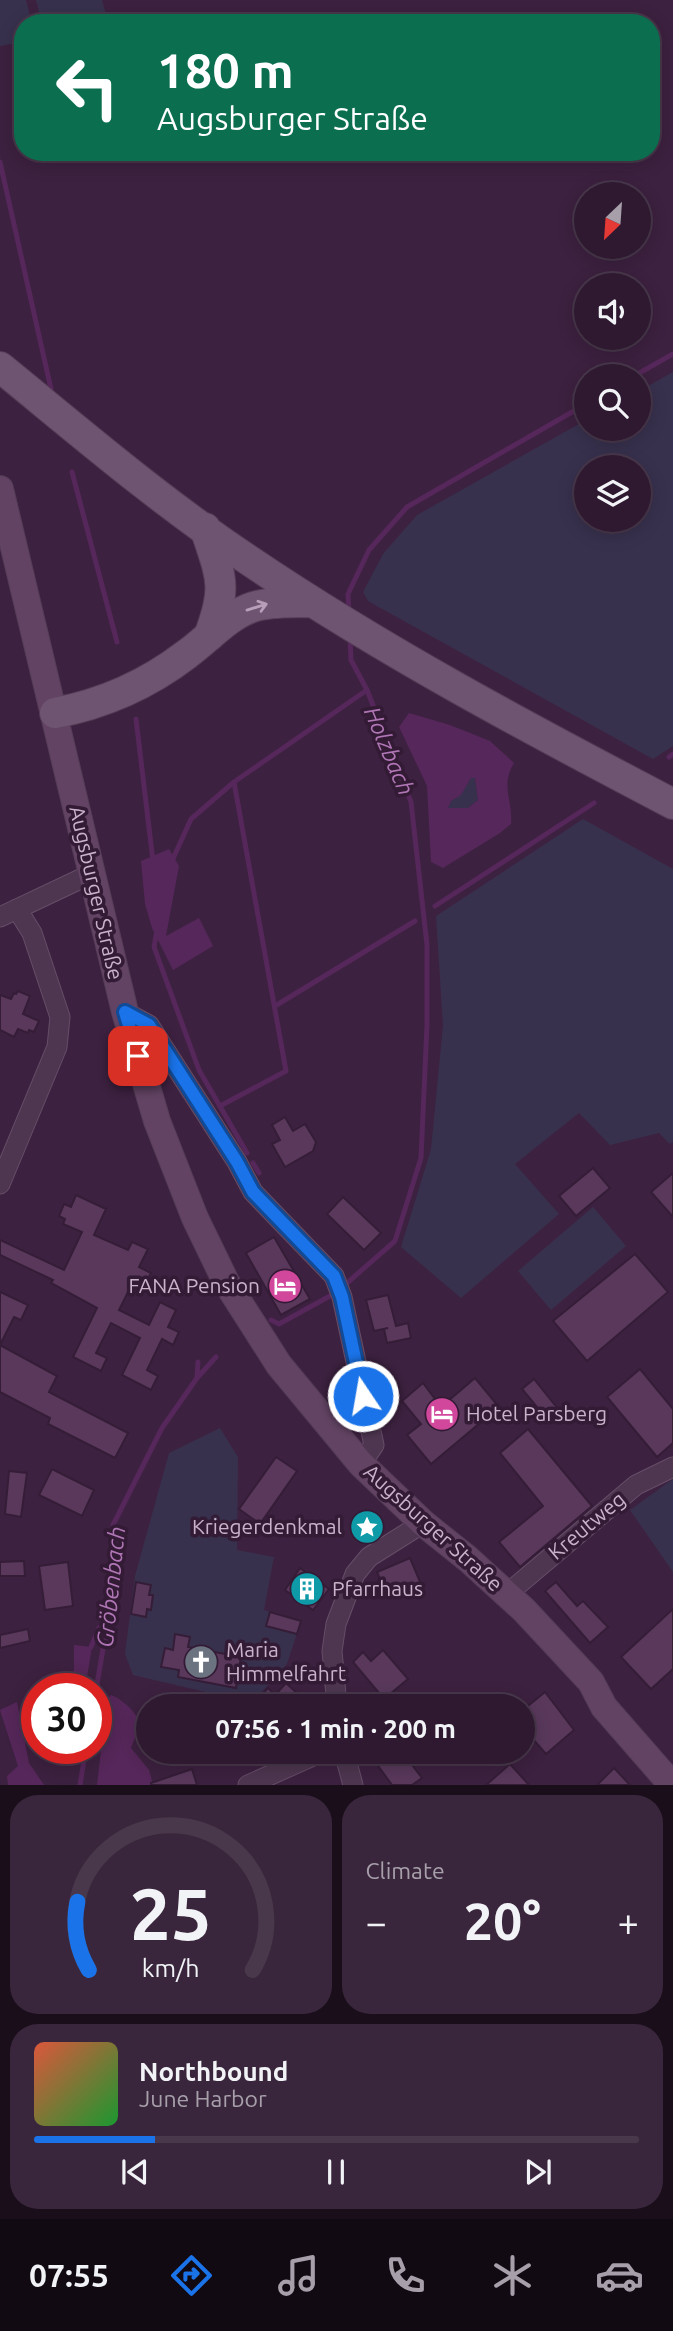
<!DOCTYPE html>
<html lang="en">
<head>
<meta charset="utf-8">
<style>
	:root { --surface:#2e1930; --page:#3a263c; --text:#f1f3f6; --muted:#a7a0ab; --line:#49384c; --accent:#1a73e8 }
	body { margin:0; font-family:Ubuntu,sans-serif; background:var(--page); color:var(--text); height:100vh; display:flex; flex-direction:column; font-size:26px; white-space:nowrap }
	* { box-sizing:border-box; margin:0 }
	p { font-size:23px; color:var(--muted) }
	.icon { flex:none; width:38px; height:38px; fill:none; stroke:currentColor; stroke-width:2; stroke-linecap:round; stroke-linejoin:round }
	.map { position:relative; height:1785px; overflow:hidden }
	.sheet { display:flex; flex-direction:column; gap:10px; padding:10px; background:#190e1a; flex:1 }
	.sheet>* { flex:none }
	.banner { position:absolute; left:14px; top:14px; width:646px; height:147px; border-radius:28px; box-shadow:0 4px 18px #0003,0 0 0 2px var(--line); background:#0b6e4f; color:#fff; overflow:hidden }
	.needle { width:46px; rotate:205deg }
	.tools { position:absolute; left:574px; top:182px; display:grid; gap:14px }
	.tools a { display:grid; place-items:center; width:77px; height:77px; border-radius:50%; background:var(--surface); box-shadow:0 4px 18px #0003,0 0 0 2px var(--line); font-size:35px }
	.speed { position:absolute; left:21px; top:1673px; display:flex; gap:14px; font-size:35px; font-weight:700; text-align:center }
	.speed>* { display:grid; place-content:center; width:91px; height:91px; border-radius:50%; background:var(--surface); box-shadow:0 4px 18px #0003,0 0 0 2px var(--line); line-height:1 }
	.speed .limit { border:10px solid #d22; background:#fff; color:#111 }
	.pin { position:absolute; display:grid; place-items:center; width:60px; height:60px; color:#fff; margin:-30px; border-radius:14px; box-shadow:0 4px 10px #0006 }
	.me { position:absolute; width:77px; margin:-38px; rotate:348deg; stroke-linejoin:round; filter:drop-shadow(0 0 5px #0008) }
	.turn { display:flex; align-items:center; gap:24px; height:147px; padding:0 28px; font-size:32px }
	.turn .icon { width:91px; height:91px; stroke-width:2.5 }
	.turn b { display:block; font-size:49px; line-height:60px }
	.big { font-size:52px; font-weight:600; line-height:1.1 }
	.sheet .widget { flex:1; display:flex; flex-direction:column; justify-content:center; gap:10px; min-width:0; padding:0 24px; border-radius:28px; background:var(--page) }
	.sheet .dial { align-items:center; gap:0 }
	.dial svg { height:182px; overflow:visible; fill:none; stroke:var(--line); stroke-width:7; stroke-linecap:round; text-anchor:middle }
	.dial text { fill:var(--text); stroke:none }
	.song { display:flex; align-items:center; gap:21px }
	.cover { width:84px; height:84px; border-radius:10px; background:linear-gradient(135deg,hsl(10 70% 55%),hsl(130 70% 35%)) }
	.played { height:7px; border-radius:4px; background:linear-gradient(90deg,var(--accent) 20%,var(--line) 20%) }
	.keys { display:flex; justify-content:space-around; direction:ltr }
	.heat { display:flex; justify-content:space-between; align-items:center; font-size:38px; direction:ltr }
	.sheet .tiles { flex:1; display:grid; gap:10px; grid-template-columns:1fr 1fr }
	.widget:last-child { grid-column:span 2 }
	.trip { position:absolute; left:136px; top:1694px; width:399px; height:70px; border-radius:35px; background:var(--surface); box-shadow:0 4px 18px #0003,0 0 0 2px var(--line); font-weight:600; line-height:70px; text-align:center }
	.dock { display:flex; height:112px; justify-content:space-around; align-items:center; background:#120a13; color:var(--muted) }
	.dock .icon { width:49px; height:49px }
	.dock .on { color:var(--accent) }
	.dock b { font-size:32px; color:var(--text) }
	.map>svg:first-child { display:block }
	.green { fill:#38314e; fill-rule:evenodd }
	.water { fill:#56275a; fill-rule:evenodd }
	.lines { fill:none; stroke-linecap:round; stroke-linejoin:round }
	.stream { stroke:#56275a; stroke-width:5 }
	.building { fill:#59385c; stroke:#351d37; stroke-width:2 }
	.street-casing { stroke:#664e68; stroke-width:21 }
	.secondary-casing { stroke:#543c56; stroke-width:28 }
	.primary-casing { stroke:#543c56; stroke-width:32 }
	.street { stroke:#4e3650; stroke-width:19 }
	.secondary { stroke:#624363; stroke-width:26 }
	.primary { stroke:#6e5470; stroke-width:30 }
	.oneway { stroke:#b89fb9 }
	.route-casing { stroke:#114b97; stroke-width:18 }
	.route { stroke:#1a73e8; stroke-width:12 }
	.labels { text-anchor:middle; stroke-width:7; stroke-linejoin:round; paint-order:stroke }
	.street-label { font-size:21px; fill:#cab2cb; stroke:#331b35 }
	.poi-label { font-size:21px; fill:#cab2cb; stroke:#331b35; text-anchor:start }
	.water-label { font-size:23px; font-style:italic; fill:#b076b6; stroke:#331b35 }
</style>
</head>
<body>
<div class="map">
<svg width="673" height="1785" viewBox="0 0 673 1785">
	<rect width="100%" height="100%" fill="#3d2140"/>
	<g class="green">
		<polygon points="0,0 26,0 32,23 23,23 23,42 0,46"/>
		<polygon points="36,0 102,0 108,23 42,23"/>
		<path d="M673,372V746L653,759L375,605L368,601L363,592L383,554L417,515L586,420V429H639V391ZM639,467V520H586V467Z"/>
		<polygon points="471,778 475,778 478,800 468,808 448,808 451,801 461,794"/>
		<polygon points="583,819 673,869 673,1142 670,1144 659,1133 610,1145 579,1113 515,1164 559,1214 461,1298 401,1247 431,1149 443,1025 436,916"/>
		<polygon points="593,1207 626,1246 551,1310 518,1271"/>
		<polygon points="220,1428 238,1457 237,1550 274,1557 264,1610 301,1621 287,1664 252,1703 133,1675 125,1654 135,1576 169,1453"/>
		<polygon points="673,1479 673,1572 630,1510"/>
	</g>
	<g class="water">
		<path d="M409,713L450,725L490,741L514,763C500,786 513,799 511,824L500,833L443,868L431,862L427,786L399,727ZM471,778H475L478,800L468,808H448L451,801L461,795Z"/>
		<polygon points="169,849 179,866 166,936 199,918 213,946 173,970 152,928 145,904 141,861"/>
		<polygon points="74,1645 92,1647 85,1689 67,1689 74,1669"/>
		<path d="M111,1695C121,1698 142,1716 139,1727C137,1735 133,1741 131,1748L149,1770L153,1785H97L107,1699Z"/>
		<polygon points="17,1702 29,1763 44,1785 8,1785 7,1776 18,1766 0,1710"/>
	</g>
	<g class="lines">
		<g class="stream">
			<polyline points="0,162 51,389"/>
			<polyline points="634,376 673,354"/>
			<polyline points="72,472 117,642"/>
			<polyline points="349,614 348,594 369,550 407,507 586,404"/>
			<polyline points="136,719 153,861"/>
			<polyline points="669,757 673,754"/>
			<polyline points="171,863 191,819 234,782 367,690"/>
			<polyline points="435,906 594,803"/>
			<polyline points="157,930 154,947 199,1070 247,1153"/>
			<polyline points="275,1006 415,921"/>
			<polyline points="220,1106 286,1071 234,782"/>
			<polyline points="253,1163 259,1173"/>
			<polyline points="347,1283 395,1241 421,1158 427,1025 427,945 411,802 367,690 351,660 350,638"/>
			<polyline points="271,1320 279,1324 330,1296"/>
			<polyline points="197,1378 198,1362"/>
			<polyline points="91,1647 99,1628 111,1622"/>
			<polyline points="96,1690 103,1649 111,1622 113,1525 162,1428 197,1378 216,1357"/>
			<polyline points="80,1785 86,1748"/>
		</g>
	</g>
	<g class="building">
		<polygon points="18,991 30,996 23,1014 39,1021 34,1032 29,1030 28,1033 18,1029 14,1037 0,1030 0,995 11,999 14,993 16,994"/>
		<polygon points="285,1117 293,1131 305,1124 316,1142 313,1151 285,1167 272,1144 280,1140 272,1125"/>
		<polygon points="593,1168 610,1188 576,1216 559,1196"/>
		<polygon points="673,1173 673,1217 651,1192"/>
		<polygon points="76,1195 106,1209 94,1235 128,1250 132,1242 148,1249 139,1267 151,1273 145,1285 134,1280 119,1310 149,1325 160,1302 176,1310 168,1327 179,1332 173,1345 162,1339 147,1370 158,1376 151,1390 122,1375 140,1338 111,1323 96,1353 107,1358 101,1371 73,1357 97,1308 51,1283 53,1280 0,1255 0,1240 64,1270 82,1232 63,1224 65,1219 59,1216 64,1204 71,1207"/>
		<polygon points="343,1197 381,1233 364,1250 327,1214"/>
		<polygon points="274,1237 310,1299 281,1315 246,1253"/>
		<polygon points="635,1254 668,1292 587,1361 553,1321"/>
		<polygon points="0,1292 28,1305 21,1320 14,1317 0,1345 57,1376 49,1392 128,1433 115,1458 48,1424 50,1418 0,1392"/>
		<polygon points="388,1295 396,1326 408,1323 411,1338 387,1343 384,1329 388,1328 374,1331 366,1300"/>
		<polygon points="640,1369 673,1409 673,1443 657,1457 607,1397"/>
		<polygon points="475,1378 499,1407 431,1464 407,1435 421,1424 402,1401 423,1383 441,1407"/>
		<polygon points="534,1379 558,1409 546,1418 522,1389"/>
		<polygon points="528,1429 592,1506 520,1567 499,1542 543,1506 500,1453"/>
		<polygon points="276,1457 297,1471 260,1524 239,1509"/>
		<polygon points="52,1469 94,1490 82,1516 39,1495"/>
		<polygon points="9,1471 27,1473 21,1517 5,1514"/>
		<polygon points="410,1558 421,1584 388,1597 377,1572"/>
		<polygon points="24,1561 25,1576 0,1576 0,1562"/>
		<polygon points="68,1562 73,1606 45,1610 39,1566"/>
		<polygon points="300,1568 329,1589 313,1610 285,1590"/>
		<polygon points="136,1582 151,1585 149,1595 153,1595 151,1610 147,1609 146,1617 131,1614"/>
		<polygon points="556,1582 577,1606 583,1601 608,1627 590,1643 545,1591"/>
		<polygon points="673,1609 673,1669 651,1689 621,1657"/>
		<polygon points="270,1612 301,1621 297,1634 266,1626"/>
		<polygon points="28,1629 30,1641 0,1648 0,1635"/>
		<polygon points="175,1634 190,1637 188,1647 241,1657 236,1688 178,1677 179,1670 161,1667 165,1648 173,1650"/>
		<polygon points="383,1650 408,1679 384,1699 353,1662 363,1652 371,1661"/>
		<polygon points="286,1683 311,1706 264,1706 258,1699 268,1688 275,1695"/>
		<polygon points="545,1692 574,1730 546,1754 525,1730 534,1722 523,1710"/>
		<polygon points="368,1752 402,1752 422,1778 412,1785 392,1785"/>
		<polygon points="510,1764 529,1785 486,1785"/>
		<polygon points="614,1768 630,1785 597,1785"/>
		<polygon points="192,1769 197,1785 151,1785 151,1783"/>
	</g>
	<g class="lines">
		<g class="street-casing">
			<g id="street">
				<polyline points="0,917 91,874"/>
				<polyline points="125,1012 149,1025 237,1162 253,1192 334,1276 342,1297 374,1445 361,1464"/>
				<polyline points="0,1184 57,1047 60,1017 32,933 17,909"/>
				<polyline points="507,1594 636,1485 673,1467"/>
				<polyline points="337,1706 332,1651 336,1624 355,1574 369,1557 423,1523"/>
				<polyline points="344,1752 353,1785"/>
				<polyline points="248,1785 322,1752"/>
			</g>
		</g>
		<g class="secondary-casing">
			<polyline id="secondary" points="0,489 125,1012 157,1121 195,1218 226,1282 279,1365 361,1464 423,1523 468,1559 524,1610 591,1682 604,1707 672,1785"/>
		</g>
		<g class="primary-casing">
			<g id="primary">
				<path d="M0,367C81,433 160,501 247,559C383,651 528,728 673,804"/>
				<path d="M205,528C221,577 228,586 209,636"/>
				<path d="M55,713C103,704 148,684 187,654C208,639 228,615 253,607C272,601 293,603 312,602"/>
			</g>
		</g>
		<use href="#street" class="street"/>
		<use href="#secondary" class="secondary"/>
		<use href="#primary" class="primary"/>
	</g>
	<defs><path id="oneway-shaft" d="M-6 0H5M1.5-3L5.5 0L1.5 3" fill="none" stroke-width="1.6" stroke-linecap="round" stroke-linejoin="round" transform="scale(1.75)"/></defs>
	<use class="oneway" href="#oneway-shaft" transform="translate(257 607) rotate(-17)"/>
	<g class="lines">
		<g class="route-casing">
			<polyline id="route" points="138,1056 125,1012 149,1025 237,1162 253,1192 334,1276 342,1297 363,1396"/>
		</g>
		<use href="#route" class="route"/>
	</g>
	<defs>
		<g id="hotel-disc" transform="scale(1.75)"><circle r="9.5" fill="#d1479c" stroke="#331b35"/><path d="M-6-4.5h1.5V1H6V5H4.5V3h-9V5H-6ZM-4 0a1.8 1.8 0 1 1 3.6 0ZM.5 0V-2.5h3Q6-2.5 6 0Z" fill="#fff"/></g>
		<g id="sight-disc" transform="scale(1.75)"><circle r="9.5" fill="#0f9aa8" stroke="#331b35"/><path d="M0-6L1.8-2.2L6-1.7L2.9 1.2L3.7 5.4L0 3.3L-3.7 5.4L-2.9 1.2L-6-1.7L-1.8-2.2Z" fill="#fff"/></g>
		<g id="building-disc" transform="scale(1.75)"><circle r="9.5" fill="#0f9aa8" stroke="#331b35"/><path d="M-4-6H4V6H1V3H-1V6H-4ZM-2.5-4.3h1.7v1.8h-1.7ZM.8-4.3h1.7v1.8H.8ZM-2.5-1h1.7V.8h-1.7ZM.8-1h1.7V.8H.8Z" fill="#fff"/></g>
		<g id="church-disc" transform="scale(1.75)"><circle r="9.5" fill="#6b7280" stroke="#331b35"/><path d="M-1.2-6h2.4v3.5h3.3v2.4h-3.3V6h-2.4V-.1h-3.3v-2.4h3.3Z" fill="#fff"/></g>
	</defs>
	<g fill-rule="evenodd">
		<use href="#hotel-disc" x="285" y="1286"/>
		<use href="#hotel-disc" x="442" y="1414"/>
		<use href="#sight-disc" x="367" y="1527"/>
		<use href="#building-disc" x="307" y="1589"/>
		<use href="#church-disc" x="201" y="1662"/>
	</g>
	<g class="labels">
		<g class="street-label">
			<text transform="translate(96 893) rotate(77)" y="7">Augsburger Straße</text>
			<text transform="translate(587 1526) rotate(-40)" y="7">Kreutweg</text>
			<text transform="translate(433 1528) rotate(42)" y="7">Augsburger Straße</text>
		</g>
		<g class="poi-label">
			<text x="260" y="1293" text-anchor="end">FANA Pension</text>
			<text x="466" y="1421">Hotel Parsberg</text>
			<text x="342" y="1534" text-anchor="end">Kriegerdenkmal</text>
			<text x="332" y="1596">Pfarrhaus</text>
			<text x="226" y="1657">Maria<tspan x="226" dy="24">Himmelfahrt</tspan></text>
		</g>
		<g class="water-label">
			<text transform="translate(389 751) rotate(67)" y="8">Holzbach</text>
			<text transform="translate(111 1587) rotate(-84)" y="8">Gröbenbach</text>
		</g>
	</g>
</svg>
<div class="tools">
<a><svg class="needle" viewBox="-14 -14 28 28"><path d="M0-13l5 13h-10z" fill="#e53935"/><path d="M0 13l5-13h-10z" fill="#a7a0ab"/></svg></a>
<a><svg class="icon" aria-label="sound" viewBox="0 0 24 24"><path d="M4 9h4l5-4v14l-5-4H4zM17 9q2 3 0 6"/></svg></a>
<a><svg class="icon" aria-label="search" viewBox="0 0 24 24"><circle cx="10" cy="10" r="6"/><path d="M15 15l6 6"/></svg></a>
<a><svg class="icon" aria-label="layers" viewBox="0 0 24 24"><path d="M12 4l9 5-9 5-9-5zM3 14l9 5 9-5"/></svg></a>
</div>
<div class="speed"><div class="limit">30</div></div>
<div class="pin" style="left:138px;top:1056px;background:#d93025"><svg class="icon" aria-label="arrive" viewBox="0 0 24 24"><path d="M6 21V4h12l-3 4 3 4H6"/></svg></div>
<svg class="me" style="left:363px;top:1396px" viewBox="-20 -20 40 40"><circle r="17" fill="#1a73e8" stroke="#fff" stroke-width="3"/><path d="M0-11L8 9 0 5-8 9z" fill="#fff"/></svg>
<div class="trip">07:56 · 1 min · 200 m</div>
<div class="banner">
<div class="turn"><svg class="icon" aria-label="left" viewBox="0 0 24 24"><path d="M17 20v-9H6M10 6l-5 5 5 5"/></svg><div><b>180 m</b>Augsburger Straße</div></div>
</div>
</div>
<section class="sheet">
<div class="tiles">
<div class="widget dial"><svg viewBox="0 0 100 80">
<path d="M14 69A42 42 0 1 1 86 69"/>
<path d="M14 69A42 42 0 0 1 9 39" stroke="#1a73e8"/>
<text x="50" y="56" font-size="32" font-weight="700">25</text>
<text x="50" y="72" font-size="11">km/h</text>
</svg></div>
<div class="widget"><p>Climate</p>
<div class="heat"><a>−</a><b class="big">20°</b><a>+</a></div>
</div>
<div class="widget">
<div class="song"><i class="cover"></i><div><b>Northbound</b><p>June Harbor</p></div></div>
<div class="played"></div>
<div class="keys"><svg class="icon" aria-label="previous" viewBox="0 0 24 24"><path d="M18 5L8 12l10 7zM5 5v14"/></svg><svg class="icon" aria-label="pause" viewBox="0 0 24 24"><path d="M8 5v14M16 5v14"/></svg><svg class="icon" aria-label="next" viewBox="0 0 24 24"><path d="M6 5l10 7-10 7zM19 5v14"/></svg></div>
</div>
</div>
</section>
<nav class="dock">
<b>07:55</b>
<svg class="icon on" aria-label="directions" viewBox="0 0 24 24"><path d="M12 3l9 9-9 9-9-9zM9 14v-3h6M13 9l2 2-2 2"/></svg>
<svg class="icon" aria-label="music" viewBox="0 0 24 24"><path d="M9 18V5l10-2v13"/><circle cx="6" cy="18" r="3"/><circle cx="16" cy="16" r="3"/></svg>
<svg class="icon" aria-label="phone" viewBox="0 0 24 24"><path d="M5 4h4l2 5-3 2q2 4 5 5l2-3 5 2v4C11 20 4 13 5 4z"/></svg>
<svg class="icon" aria-label="climate" viewBox="0 0 24 24"><path d="M12 3v18M4 7l16 10M4 17L20 7"/></svg>
<svg class="icon" aria-label="car" viewBox="0 0 24 24"><path d="M5 17H2v-5l4-1 3-4h7l3 4 3 1v5h-3M9 17h6M6 11h13"/><circle cx="7" cy="17" r="2"/><circle cx="17" cy="17" r="2"/></svg>
</nav>
</body>
</html>
